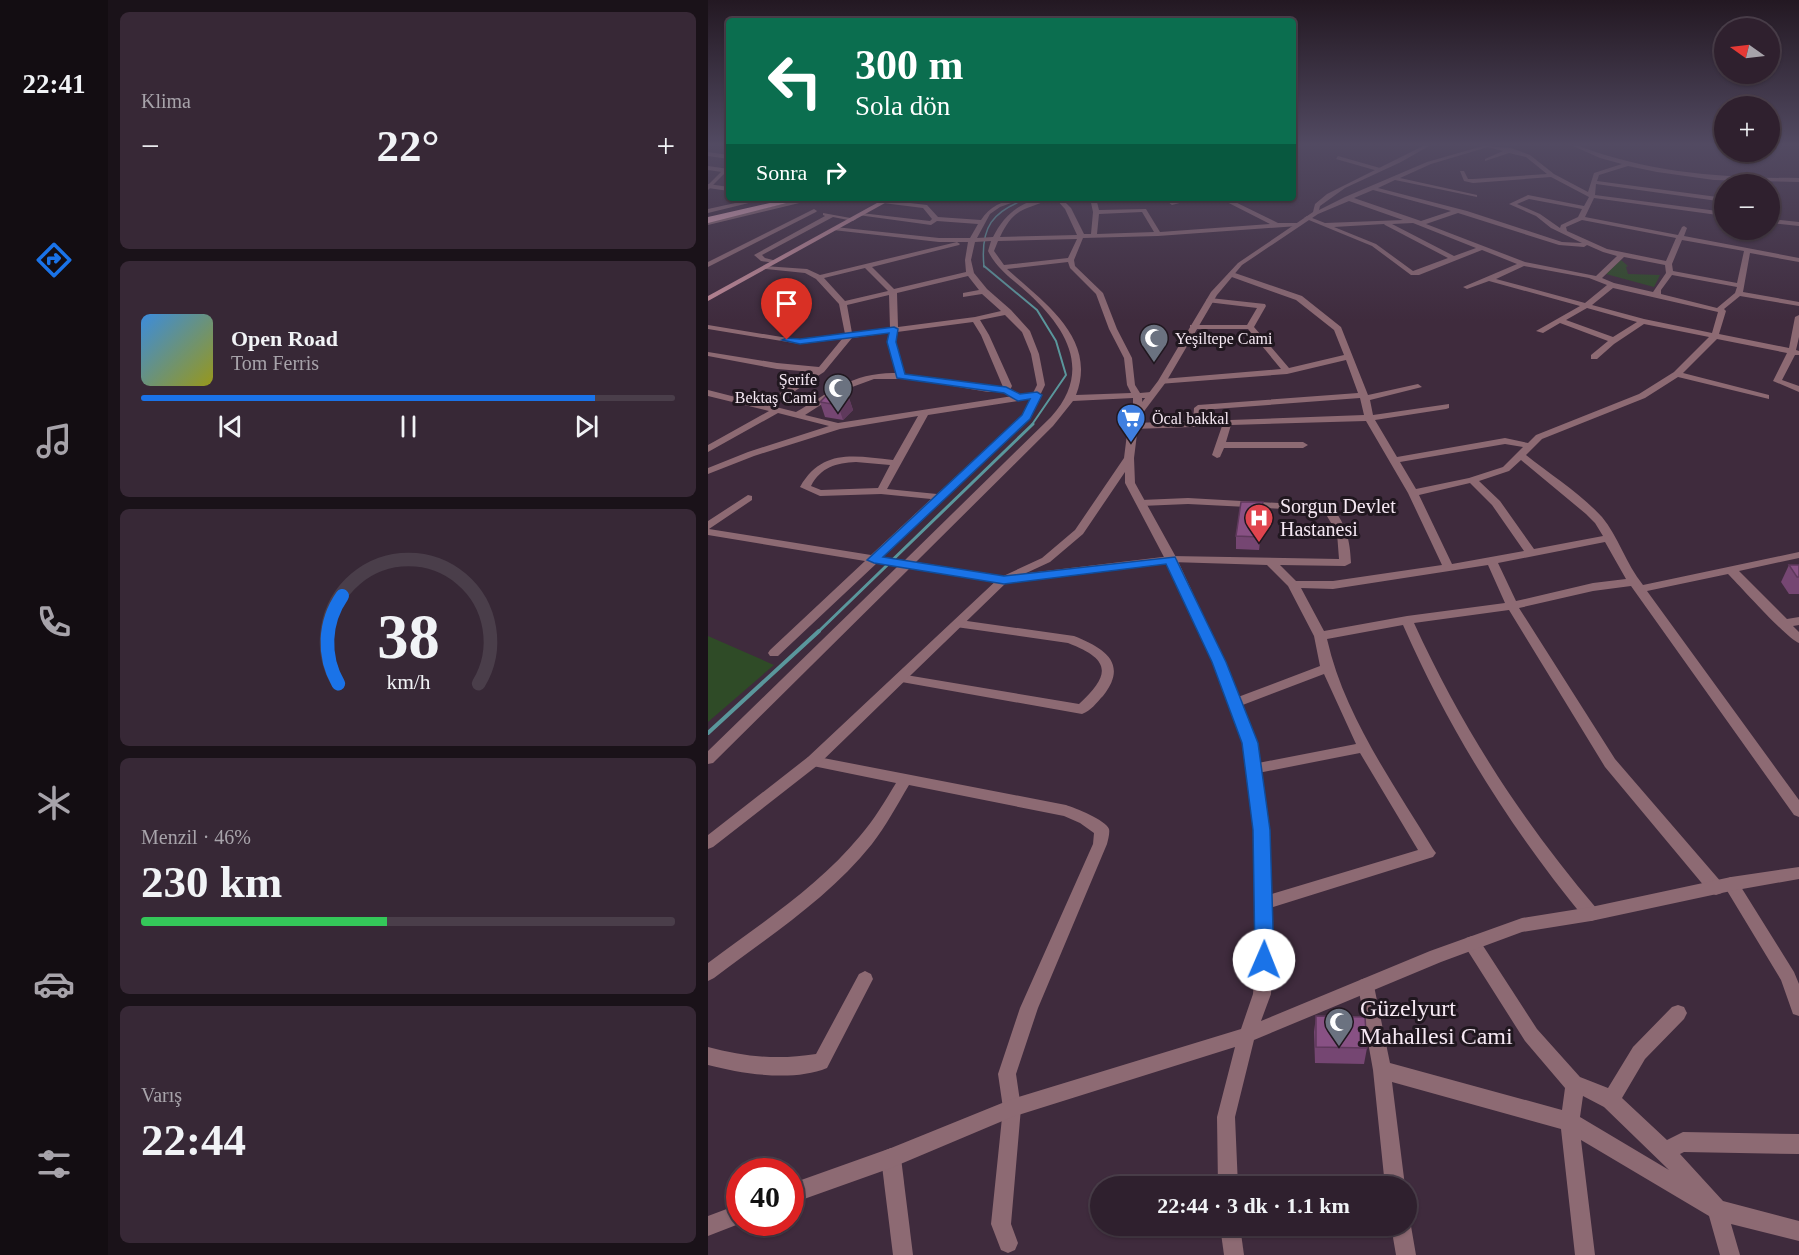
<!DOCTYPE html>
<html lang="tr">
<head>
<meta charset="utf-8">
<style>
	:root { --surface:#2f202e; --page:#372836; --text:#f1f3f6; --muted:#a7a3aa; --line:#4a3e4a; --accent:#1a73e8 }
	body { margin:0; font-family:"Times New Roman",serif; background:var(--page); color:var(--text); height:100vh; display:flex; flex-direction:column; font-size:22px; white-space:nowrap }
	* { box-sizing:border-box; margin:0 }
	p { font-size:20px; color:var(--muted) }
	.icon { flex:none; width:33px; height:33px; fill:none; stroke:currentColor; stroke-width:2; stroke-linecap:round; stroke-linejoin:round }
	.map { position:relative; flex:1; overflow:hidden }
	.sheet { display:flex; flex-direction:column; gap:12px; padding:12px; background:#1a1219; width:600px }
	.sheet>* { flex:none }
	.top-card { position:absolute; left:18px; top:18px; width:570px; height:183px; border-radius:6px; box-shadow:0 2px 4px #0004,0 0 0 2px var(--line); background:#0b6e4f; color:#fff; overflow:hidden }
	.needle { width:39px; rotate:284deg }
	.buttons { position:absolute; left:1006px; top:18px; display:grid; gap:12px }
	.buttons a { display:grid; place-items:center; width:66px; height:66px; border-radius:50%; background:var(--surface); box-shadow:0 2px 4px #0004,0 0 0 2px var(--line); font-size:30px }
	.speed { position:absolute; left:18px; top:1158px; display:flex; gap:12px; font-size:30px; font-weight:700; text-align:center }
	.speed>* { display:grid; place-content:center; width:78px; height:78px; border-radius:50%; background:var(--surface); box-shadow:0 2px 4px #0004,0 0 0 2px var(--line); line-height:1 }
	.speed .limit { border:9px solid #d22; background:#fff; color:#111 }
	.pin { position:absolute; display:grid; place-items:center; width:51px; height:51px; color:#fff; margin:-62px -26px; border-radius:50% 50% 50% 0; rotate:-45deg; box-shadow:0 0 6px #0007 }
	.pin .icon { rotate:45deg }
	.me { position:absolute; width:66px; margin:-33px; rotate:1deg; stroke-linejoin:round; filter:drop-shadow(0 0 4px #0008) }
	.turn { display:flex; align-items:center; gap:21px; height:126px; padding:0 30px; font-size:27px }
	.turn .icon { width:78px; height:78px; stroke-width:2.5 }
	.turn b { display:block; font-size:42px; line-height:51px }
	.then { display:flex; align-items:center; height:57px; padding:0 30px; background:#0003; gap:12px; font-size:22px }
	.big { font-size:45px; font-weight:600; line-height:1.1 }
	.sheet .card { flex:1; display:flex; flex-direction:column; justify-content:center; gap:9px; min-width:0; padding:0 21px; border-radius:9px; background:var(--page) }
	.sheet .dial { align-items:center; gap:0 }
	.dial svg { height:156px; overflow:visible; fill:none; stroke:var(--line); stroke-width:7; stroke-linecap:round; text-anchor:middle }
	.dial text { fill:var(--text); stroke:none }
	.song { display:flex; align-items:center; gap:18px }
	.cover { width:72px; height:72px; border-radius:9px; background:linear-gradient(135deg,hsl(210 70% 55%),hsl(60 70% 35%)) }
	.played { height:6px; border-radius:3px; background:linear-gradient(90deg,var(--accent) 85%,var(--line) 85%) }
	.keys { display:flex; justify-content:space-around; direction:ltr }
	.heat { display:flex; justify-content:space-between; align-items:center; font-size:33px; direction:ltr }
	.charge { height:9px; border-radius:4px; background:linear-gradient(90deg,#34c759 46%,var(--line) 0) }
	.trip { position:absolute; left:382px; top:1176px; width:327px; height:60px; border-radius:30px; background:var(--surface); box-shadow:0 2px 4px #0004,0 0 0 2px var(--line); font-weight:600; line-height:60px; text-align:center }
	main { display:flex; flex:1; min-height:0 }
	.tabs { display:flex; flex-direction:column; width:108px; justify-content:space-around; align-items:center; background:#130d12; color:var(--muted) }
	.tabs .icon { width:42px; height:42px }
	.tabs .selected { color:var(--accent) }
	.tabs b { font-size:27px; color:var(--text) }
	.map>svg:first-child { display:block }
	.green { fill:#2f4b27 }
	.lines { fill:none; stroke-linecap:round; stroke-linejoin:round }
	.stream-far3 { stroke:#5a979c; stroke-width:1.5 }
	.stream-far2 { stroke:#5a979c; stroke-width:2 }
	.stream-far1 { stroke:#5a979c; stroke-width:3 }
	.stream { stroke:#5a979c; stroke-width:4 }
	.minor { fill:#8d6a73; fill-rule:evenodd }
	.tertiary { fill:#8d6a73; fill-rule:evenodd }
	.secondary { fill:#bf8996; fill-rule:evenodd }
	.trunk { fill:#edb0c0; fill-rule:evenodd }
	.wall { fill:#754672 }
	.shaded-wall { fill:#5f395c }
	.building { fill:#885184; stroke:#5f395c; stroke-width:1.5 }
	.route { fill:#1a73e8; stroke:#114b97; stroke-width:1.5 }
	.labels { text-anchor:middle; stroke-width:6; stroke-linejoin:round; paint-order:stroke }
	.far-poi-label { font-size:16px; fill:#f5e8f3; stroke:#20171f; text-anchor:start }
	.poi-label { font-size:20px; fill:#f5e8f3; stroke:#20171f; text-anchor:start }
	.near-poi-label { font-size:24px; fill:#f5e8f3; stroke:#20171f; text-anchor:start }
</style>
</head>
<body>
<main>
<nav class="tabs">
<b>22:41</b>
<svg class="icon selected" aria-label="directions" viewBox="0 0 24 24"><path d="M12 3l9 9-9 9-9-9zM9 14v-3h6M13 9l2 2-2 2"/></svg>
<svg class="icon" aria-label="music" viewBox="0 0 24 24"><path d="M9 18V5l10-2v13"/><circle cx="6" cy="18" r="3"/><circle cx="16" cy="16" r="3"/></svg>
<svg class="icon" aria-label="phone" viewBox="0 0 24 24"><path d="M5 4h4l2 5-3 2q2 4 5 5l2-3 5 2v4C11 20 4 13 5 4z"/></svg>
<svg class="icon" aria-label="climate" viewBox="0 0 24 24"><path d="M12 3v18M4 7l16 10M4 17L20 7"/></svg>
<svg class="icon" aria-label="car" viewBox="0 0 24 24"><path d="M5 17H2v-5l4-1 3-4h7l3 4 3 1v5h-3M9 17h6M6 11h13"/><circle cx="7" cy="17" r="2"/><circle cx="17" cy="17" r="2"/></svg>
<svg class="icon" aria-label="filters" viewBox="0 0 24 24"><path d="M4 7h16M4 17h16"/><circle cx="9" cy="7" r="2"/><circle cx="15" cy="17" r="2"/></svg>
</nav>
<section class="sheet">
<div class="card"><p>Klima</p>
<div class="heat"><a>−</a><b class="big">22°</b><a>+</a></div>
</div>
<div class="card">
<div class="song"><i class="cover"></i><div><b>Open Road</b><p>Tom Ferris</p></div></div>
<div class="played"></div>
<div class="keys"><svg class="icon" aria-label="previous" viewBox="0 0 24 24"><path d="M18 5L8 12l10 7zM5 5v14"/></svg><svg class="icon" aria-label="pause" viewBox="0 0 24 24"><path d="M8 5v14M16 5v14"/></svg><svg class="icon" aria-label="next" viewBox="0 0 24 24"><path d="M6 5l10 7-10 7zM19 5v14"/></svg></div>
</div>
<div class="card dial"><svg viewBox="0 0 100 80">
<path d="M14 69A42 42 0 1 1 86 69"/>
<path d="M14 69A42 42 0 0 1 16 24" stroke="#1a73e8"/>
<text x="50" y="56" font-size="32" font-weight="700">38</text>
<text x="50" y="72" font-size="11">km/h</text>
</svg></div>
<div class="card"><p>Menzil · 46%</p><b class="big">230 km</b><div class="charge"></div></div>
<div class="card"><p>Varış</p><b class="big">22:44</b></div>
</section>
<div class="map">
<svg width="1091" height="1255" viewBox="0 0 1091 1255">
	<rect width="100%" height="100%" fill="#3f2b3d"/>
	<g class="green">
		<polygon points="913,260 920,266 918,267 920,274 952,275 946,287 898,274"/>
		<polygon points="0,636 66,665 0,722"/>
	</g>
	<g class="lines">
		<path class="stream-far3" d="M276,267C272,227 284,211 321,198"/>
		<polyline class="stream-far2" points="276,266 329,310 348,341 358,375 323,426"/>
		<polyline class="stream-far1" points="109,633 325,424"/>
		<polyline class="stream" points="0,733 111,631"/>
		<g class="minor">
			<polygon points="585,146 593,146 585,150"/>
			<path d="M775,146L803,148L822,155L846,174L880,192L886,173L914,164L892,158L865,146H871C942,173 1015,178 1091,178V182L1006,180L949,172L920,166L891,175L889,181L1017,198V202L888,184L887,195L1017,212V216L886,198L877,217L970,235L974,227L976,226L979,228L976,236L1091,258V262L1042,253L1035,292L1091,302V306L1032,296L1016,309L1018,311L1011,334L1081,348L1087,317L1091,315V337L1088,350L1091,351V355H1087L1074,380L1091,386V392L1065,381L1079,353L1009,339L975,373L1061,395V399L970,377L937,398L834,439L818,455C843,475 872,493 894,517C910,536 918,564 935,585L1091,552V558L1031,571L1079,619L1091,617V625L1085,626L1091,632V643C1080,640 1032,586 1020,574L939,591L1091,800V817L1086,815L923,586L885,591L811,608L907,759L1014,883L1016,888L1014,893L1008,895L1002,893L897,767L801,610L706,623C754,728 814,821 889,909L891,914L889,919L883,921L877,919C803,829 742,732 695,625L619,639C636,715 685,783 725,849L728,853L725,857L556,910L550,908L548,903L550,898L710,850L652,753L545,774L540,773L538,769L540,765L545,764L648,744L616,674L532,706H522L520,703L522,700L612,666L606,636L580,586L559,565L463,562L295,584L202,568L5,763L0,764V751L190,566L169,563L70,656H62L60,653L62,650L157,561L0,535V521L40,495L44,496V500L1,529L163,555L223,499L173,494L112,496L92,487C114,448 147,456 185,460L210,416L132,429L46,456L0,474V468L40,452L121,426L70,413L0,452V445L61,411L0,396V390L55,404L105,372L69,369L0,356V352L69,363L111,367L134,339L92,344L0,329V325L92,340L137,334L131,304L108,279L97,273L58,269L54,267L56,266L99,269L112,275L249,242H231L125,230L124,229L127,227L231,238H262L270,224L229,221L223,225L150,215L153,213L222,221L224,219L215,208L175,203L177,200L219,205L230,217L273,220C282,205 300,198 317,198L292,207L282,214L269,238L285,237C297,213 316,198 344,198C318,211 307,205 292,237L369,235L357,209L347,198H353L363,208L376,234H383L385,212L382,198H388L391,210L438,209L452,232L562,224L511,198H519L570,223H592V225L590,226L450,236L375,238L366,260L367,266L395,293L409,329L424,358L427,385L432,393L443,392L447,395L443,398H434L435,414L430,417L425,414V398L365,401L345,426L208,562L295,576L463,556L631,559L629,533L616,511L480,504L433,506L428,503L433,500L480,498L623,506C638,524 642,539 643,563L637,566L572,565L588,581H625L734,565L700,493L658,421L523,425L518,442H595L600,445L595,448H516L512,457L509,458L504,455L514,426L425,429L420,426L425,423L485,421L486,408L490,405L650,393L638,360L579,374L451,384V380L454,379L573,369L540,329H482V325H539L549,308L499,302L498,300L502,298L557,304L558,306L546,327L581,368L636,355L626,330L588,300L521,276L520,274L524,272L594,296L633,327L660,395L710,384L714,387L662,400L665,415L741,404V408L738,409L667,420L689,457L797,438L820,443L828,435L931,394L966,372L1001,337L936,324L906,344L889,359H883V355L900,341L852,323L835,333L828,331L872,306L781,281L759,289L755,287L809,264L774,250L711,275H703L664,246L596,218L599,216L617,223L695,220L641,201L610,214L605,213L637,197L719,162ZM780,147L795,151L777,159V161L801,153L818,157L839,174L765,179H760L756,171H752L756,181L765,183L843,177L881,197L876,206L820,195L801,204L828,216L843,228L874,243L854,242L759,211L670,188L687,180L769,197V195L692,178L723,164ZM665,190L743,211L713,221L646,198ZM821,199L874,209L870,217L853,225L852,228L832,214L809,204ZM434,212L446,232L389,234L391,214ZM750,213L851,245L876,247L879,245L895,252L909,256L888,276L817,262L718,224ZM874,220L968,238L958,261L899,249L859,231L858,227ZM705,223L768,248L746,256L684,224ZM676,224L677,225L740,258L705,271L668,244L626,227ZM369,239L360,258L296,265L286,251L290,241ZM974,240L1036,251L1029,283L965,271L964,264ZM283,241L280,251C289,270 306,280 321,294C360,330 384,372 343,417L196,561L175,557L321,418L337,385L331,354L322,331L303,310L279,289L266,273L263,260L267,242ZM249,242H260L257,260L258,272L186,289L164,267L251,245L252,244ZM916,257L957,265L958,273L945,292L906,283L894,278ZM360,262L362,268L388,294L401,329L416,358L419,385L423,393L368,395C390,338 335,302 299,269ZM816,266L881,278L899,285L877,303L788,279ZM157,268L180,291L137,301L116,278ZM964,275L1029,287L1027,293L1009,308L953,294V290ZM260,276L271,290L255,293V297L274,294L293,311L267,317L190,327L189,293ZM905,288L1010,312L1004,333L936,319L884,305ZM181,295L182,328L144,333L139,305ZM879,308L929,322L905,337L858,320ZM297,315L314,332L323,354L329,385L325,393L130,423L97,415L136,390L166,379H204L280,392H301L304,386L281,335L272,320ZM265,322L273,335L295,387L197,374L187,342L189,332ZM181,333L179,342L188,373C146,372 122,392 88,412L64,406L116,372L144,338ZM652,398L656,415L494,421V410ZM322,399L314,415L229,494L179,489L220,415ZM797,444L815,447L795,467L761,478L708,489L692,462ZM813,460L878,514L887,523L895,536L826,549L792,501L771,481L801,471ZM148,462L182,465L170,488L113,490L103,486C113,467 128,463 148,462ZM762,483L784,505L816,551L744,564L711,495ZM897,542L918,579L885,583L808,601L790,563ZM780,565L797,603L699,616L616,631L593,588L625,589Z"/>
			<polygon points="0,152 21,155 21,159 0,156"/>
			<polygon points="630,156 672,168 673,169 670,171 628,159"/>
			<polygon points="0,166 21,169 21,173 0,170"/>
			<polygon points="0,184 21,187 21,191 0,188"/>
			<polygon points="50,198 61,198 0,213 0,209"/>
			<polygon points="101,198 112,198 0,225 0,221"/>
			<polygon points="407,198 415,198 412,200"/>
			<polygon points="455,198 462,198 465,201 490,198 464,205"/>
			<polygon points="106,209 109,211 108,212 0,267 0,262"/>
			<polygon points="115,213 148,219 145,221 125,217 54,255 57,258 69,261 69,263 53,261 46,255 117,216 115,215"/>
			<polygon points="1062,219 1091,222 1091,226 1062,223"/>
			<path d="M252,620L366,636C396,648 421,663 395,696C389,702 383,711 374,714L188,681L186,678L192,674L371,704C404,674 402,659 360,643L248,627L246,624Z"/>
			<path d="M105,756L358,805C367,808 398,820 401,829C402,833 400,840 399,844L330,1008L308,1074L313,1108L303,1224L310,1243L307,1250L300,1253L293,1250L283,1224L295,1108L290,1074L312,1008L385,844L386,833L372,823L356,816L201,785C189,805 178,826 164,844C121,898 60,937 6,978L0,981V963C52,924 110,887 152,836C166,820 177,801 188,783L100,765L98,761L100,757Z"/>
			<polygon points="1023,877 1028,879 1086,972 1091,984 1091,1016 1085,1014 1073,980 1018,889 1015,884 1018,879"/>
			<path d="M764,936L770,938L829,1029L872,1077L900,1088L925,1047L964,1007L970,1005L976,1007L979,1013L976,1019L937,1059L914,1098L959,1140L975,1132L1091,1134V1154L976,1152L972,1154L1015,1201L1091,1221V1241L1023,1224L1032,1255H1012L1001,1216L873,1140L887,1255H867L853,1129L684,1082L697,1186H677L665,1070L650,986L652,980L658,978L664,980L666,986L682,1063L854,1110L857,1088L817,1041L758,948L756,943L758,938ZM875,1096L896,1107L961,1170L872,1117Z"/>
			<path d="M157,971L163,974L165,979L119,1068C85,1082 35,1074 0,1065V1047C36,1057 71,1060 108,1054L151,974Z"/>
			<polygon points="183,1148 190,1151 193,1158 205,1255 185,1255 173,1158 176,1151"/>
			<polygon points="699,1218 703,1226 708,1255 688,1255 683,1226 699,1226"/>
		</g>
		<g class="tertiary">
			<polygon points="715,146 721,146 693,162 637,188 612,206 610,214 534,265 509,295 458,382 434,414 430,426 426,458 427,483 469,559 517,662 549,743 560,830 565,943 563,994 553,1021 722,951 814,918 883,907 1023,877 1091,867 1091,879 1023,891 883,921 814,932 733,962 546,1040 527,1117 530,1186 510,1186 509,1117 527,1047 304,1117 183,1168 82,1204 82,1184 183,1148 304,1099 533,1029 545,994 549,943 546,830 535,743 505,662 457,559 417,483 417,472 375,534 342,562 299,582 110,765 5,847 0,849 0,835 100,757 291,578 334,558 367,530 416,458 420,426 425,414 450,381 503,292 530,263 605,212 607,204 619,194"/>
			<polygon points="21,164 21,169 0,190 0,185"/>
			<polygon points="32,1204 32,1222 36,1222 0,1236 0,1216"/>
			<polygon points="512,1226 532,1226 536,1255 516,1255"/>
		</g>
		<polygon class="secondary" points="178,198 186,198 0,301 0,296"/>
		<polygon class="trunk" points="84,198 99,198 0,223 0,217"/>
	</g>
	<g class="wall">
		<polygon points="140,395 145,410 135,420 117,417 112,402"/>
		<polygon points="555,515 551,550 528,549 528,536"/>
		<polygon points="1081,565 1091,565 1091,594 1081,594 1073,582"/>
		<polygon points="608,1016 659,1048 656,1064 607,1063 606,1032"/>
	</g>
	<g class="shaded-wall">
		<polygon points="140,395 145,410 135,420 130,405"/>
		<polygon points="555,502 555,515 551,550 551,537"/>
	</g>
	<g class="building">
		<polygon points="121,393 140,395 130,405 112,402"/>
		<polygon points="533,502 555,502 551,537 528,536"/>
		<polygon points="1081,565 1091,565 1091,577 1089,577"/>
		<polygon points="608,1016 657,1017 659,1048 608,1047"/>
	</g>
	<linearGradient id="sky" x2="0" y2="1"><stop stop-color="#231822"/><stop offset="0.45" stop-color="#524a62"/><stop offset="1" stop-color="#524a62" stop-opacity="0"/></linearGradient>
	<rect width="1091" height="321" fill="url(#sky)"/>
	<polygon class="route" points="186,327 190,329 188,342 197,374 298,387 312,394 329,392 334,395 322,419 175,557 296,576 467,557 518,662 550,743 562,830 566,960 563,966 556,969 550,966 547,960 545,830 534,743 504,662 458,564 296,584 166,563 159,560 314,415 322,399 310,401 296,393 189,378 179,342 181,333 92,344 74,340 79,338 92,339"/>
	<defs>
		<g id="mosque-pin" transform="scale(1.5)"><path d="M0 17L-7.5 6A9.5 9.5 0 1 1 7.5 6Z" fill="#6b7280" stroke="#20171f"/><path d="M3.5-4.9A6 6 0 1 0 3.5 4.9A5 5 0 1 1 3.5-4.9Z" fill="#fff"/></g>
		<g id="supermarket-pin" transform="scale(1.5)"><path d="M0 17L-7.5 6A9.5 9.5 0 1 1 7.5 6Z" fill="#3f7fe0" stroke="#20171f"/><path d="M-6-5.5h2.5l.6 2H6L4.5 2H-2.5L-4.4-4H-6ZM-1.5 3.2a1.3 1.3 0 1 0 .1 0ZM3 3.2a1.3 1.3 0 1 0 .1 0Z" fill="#fff"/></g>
		<g id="hospital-pin" transform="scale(1.5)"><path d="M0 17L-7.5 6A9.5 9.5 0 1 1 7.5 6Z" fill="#e0444e" stroke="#20171f"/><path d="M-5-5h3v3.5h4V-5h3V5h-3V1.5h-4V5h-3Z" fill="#fff"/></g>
	</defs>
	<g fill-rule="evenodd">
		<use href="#mosque-pin" x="446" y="338"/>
		<use href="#mosque-pin" x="130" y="388"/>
		<use href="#supermarket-pin" x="423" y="418"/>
		<use href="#hospital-pin" x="551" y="518"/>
		<use href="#mosque-pin" x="631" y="1022"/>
	</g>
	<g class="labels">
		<g class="far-poi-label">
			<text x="467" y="344">Yeşiltepe Cami</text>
			<text x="109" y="385" text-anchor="end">Şerife<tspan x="109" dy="18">Bektaş Cami</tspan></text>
			<text x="444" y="424">Öcal bakkal</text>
		</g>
		<g class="poi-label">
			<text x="572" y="513">Sorgun Devlet<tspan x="572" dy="23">Hastanesi</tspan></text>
		</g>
		<g class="near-poi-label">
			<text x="652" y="1016">Güzelyurt<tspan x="652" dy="28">Mahallesi Cami</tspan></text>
		</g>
	</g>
</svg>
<div class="buttons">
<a><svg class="needle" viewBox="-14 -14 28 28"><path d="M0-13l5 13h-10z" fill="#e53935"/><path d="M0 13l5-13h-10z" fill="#a7a3aa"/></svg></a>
<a>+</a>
<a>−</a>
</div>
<div class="speed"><div class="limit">40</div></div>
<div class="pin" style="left:79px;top:340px;background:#d93025"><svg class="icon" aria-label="arrive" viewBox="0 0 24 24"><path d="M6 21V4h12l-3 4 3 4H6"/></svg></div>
<svg class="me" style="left:556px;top:960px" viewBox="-20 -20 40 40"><circle r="19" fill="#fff"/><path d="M0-13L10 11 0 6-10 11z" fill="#1a73e8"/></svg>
<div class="trip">22:44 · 3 dk · 1.1 km</div>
<div class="top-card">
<div class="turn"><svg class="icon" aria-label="left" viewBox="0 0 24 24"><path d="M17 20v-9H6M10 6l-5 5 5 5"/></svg><div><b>300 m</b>Sola dön</div></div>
<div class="then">Sonra<svg class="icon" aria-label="right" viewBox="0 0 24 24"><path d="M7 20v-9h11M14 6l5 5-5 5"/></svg></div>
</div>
</div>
</main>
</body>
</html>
